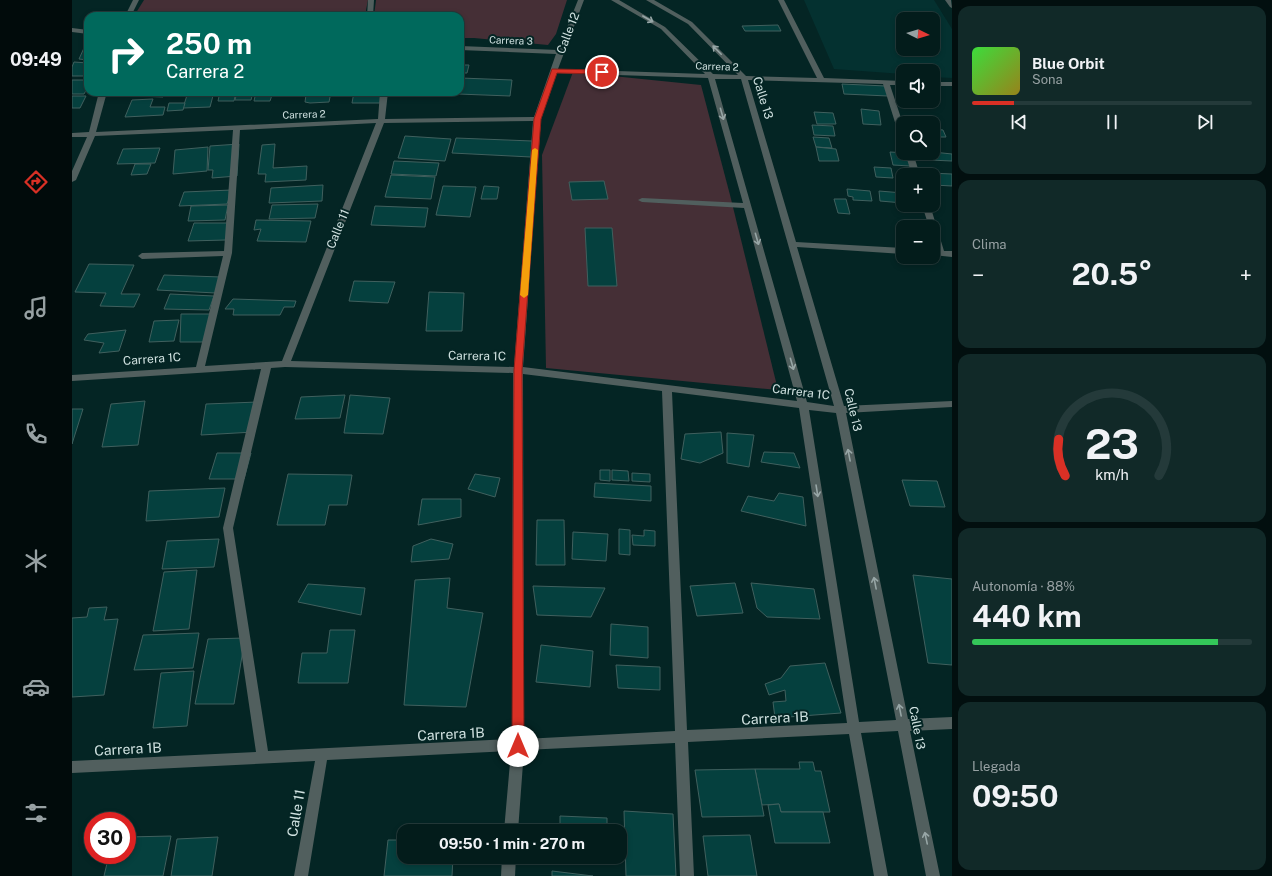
<!DOCTYPE html>
<html lang="es">
<head>
<meta charset="utf-8">
<style>
	:root { --surface:#031c1b; --page:#112928; --text:#f1f3f6; --muted:#97a1a3; --line:#243a3a; --accent:#d93025 }
	body { margin:0; font-family:"Public Sans",sans-serif; background:var(--page); color:var(--text); height:100vh; display:flex; flex-direction:column; font-size:15px; white-space:nowrap }
	* { box-sizing:border-box; margin:0 }
	p { font-size:13px; color:var(--muted) }
	.icon { flex:none; width:22px; height:22px; fill:none; stroke:currentColor; stroke-width:2; stroke-linecap:round; stroke-linejoin:round }
	.map { position:relative; flex:1; overflow:hidden }
	.panel { display:flex; flex-direction:column; gap:6px; padding:6px; background:#020f0f; width:320px }
	.panel>* { flex:none }
	.top-card { position:absolute; left:12px; top:12px; width:380px; height:84px; border-radius:12px; box-shadow:0 2px 6px #0003,0 0 0 1px var(--line); background:#00695c; color:#fff; overflow:hidden }
	.needle { width:26px; rotate:95deg }
	.tools { position:absolute; left:824px; top:12px; display:grid; gap:8px }
	.tools a { display:grid; place-items:center; width:44px; height:44px; border-radius:8px; background:var(--surface); box-shadow:0 2px 6px #0003,0 0 0 1px var(--line); font-size:20px }
	.speed { position:absolute; left:12px; top:812px; display:flex; gap:8px; font-size:20px; font-weight:700; text-align:center }
	.speed>* { display:grid; place-content:center; width:52px; height:52px; border-radius:50%; background:var(--surface); box-shadow:0 2px 6px #0003,0 0 0 1px var(--line); line-height:1 }
	.speed .limit { border:6px solid #d22; background:#fff; color:#111 }
	.pin { position:absolute; display:grid; place-items:center; width:34px; height:34px; color:#fff; margin:-17px; border:2px solid #fff; border-radius:50%; box-shadow:0 1px 4px #0007 }
	.me { position:absolute; width:44px; margin:-22px; rotate:0deg; stroke-linejoin:round; filter:drop-shadow(0 0 3px #0008) }
	.turn { display:flex; align-items:center; gap:14px; height:84px; padding:0 16px; font-size:18px }
	.turn .icon { width:52px; height:52px; stroke-width:2.5 }
	.turn b { display:block; font-size:28px; line-height:34px }
	.big { font-size:30px; font-weight:700; line-height:1.1 }
	.panel .card { flex:1; display:flex; flex-direction:column; justify-content:center; gap:6px; min-width:0; padding:0 14px; border-radius:12px; background:var(--page) }
	.panel .dial { align-items:center; gap:0 }
	.dial svg { height:104px; overflow:visible; fill:none; stroke:var(--line); stroke-width:7; stroke-linecap:round; text-anchor:middle }
	.dial text { fill:var(--text); stroke:none }
	.song { display:flex; align-items:center; gap:12px }
	.cover { width:48px; height:48px; border-radius:6px; background:linear-gradient(135deg,hsl(120 70% 55%),hsl(50 70% 35%)) }
	.played { height:4px; border-radius:2px; background:linear-gradient(90deg,var(--accent) 15%,var(--line) 15%) }
	.keys { display:flex; justify-content:space-around; direction:ltr }
	.heat { display:flex; justify-content:space-between; align-items:center; font-size:22px; direction:ltr }
	.charge { height:6px; border-radius:3px; background:linear-gradient(90deg,#34c759 88%,var(--line) 0) }
	.trip { position:absolute; left:325px; top:824px; width:230px; height:40px; border-radius:12px; background:var(--surface); box-shadow:0 2px 6px #0003,0 0 0 1px var(--line); font-weight:700; line-height:40px; text-align:center }
	main { display:flex; flex:1; min-height:0 }
	.menu { display:flex; flex-direction:column; width:72px; justify-content:space-around; align-items:center; background:#010b0b; color:var(--muted) }
	.menu .icon { width:28px; height:28px }
	.menu .current { color:var(--accent) }
	.menu b { font-size:18px; color:var(--text) }
	.map>svg:first-child { display:block }
	.built { fill:#043130; fill-rule:evenodd }
	.green { fill:#452f36 }
	.building { fill:#05403e; stroke:#40605e }
	.lines { fill:none; stroke-linecap:round; stroke-linejoin:round }
	.minor { fill:#515f5e; fill-rule:evenodd }
	.oneway { stroke:#97a6a6 }
	.route { fill:#d93025; stroke:#8d1f18 }
	.slow { fill:#f59e0b }
	.labels { text-anchor:middle; stroke-width:4; stroke-linejoin:round; paint-order:stroke }
	.far-street-label { font-size:10px; fill:#d0e1e0; stroke:#042524 }
	.street-label { font-size:12px; fill:#d0e1e0; stroke:#042524 }
	.near-street-label { font-size:14px; fill:#d0e1e0; stroke:#042524 }
</style>
</head>
<body>
<main>
<nav class="menu">
<b>09:49</b>
<svg class="icon current" aria-label="directions" viewBox="0 0 24 24"><path d="M12 3l9 9-9 9-9-9zM9 14v-3h6M13 9l2 2-2 2"/></svg>
<svg class="icon" aria-label="music" viewBox="0 0 24 24"><path d="M9 18V5l10-2v13"/><circle cx="6" cy="18" r="3"/><circle cx="16" cy="16" r="3"/></svg>
<svg class="icon" aria-label="phone" viewBox="0 0 24 24"><path d="M5 4h4l2 5-3 2q2 4 5 5l2-3 5 2v4C11 20 4 13 5 4z"/></svg>
<svg class="icon" aria-label="climate" viewBox="0 0 24 24"><path d="M12 3v18M4 7l16 10M4 17L20 7"/></svg>
<svg class="icon" aria-label="car" viewBox="0 0 24 24"><path d="M5 17H2v-5l4-1 3-4h7l3 4 3 1v5h-3M9 17h6M6 11h13"/><circle cx="7" cy="17" r="2"/><circle cx="17" cy="17" r="2"/></svg>
<svg class="icon" aria-label="filters" viewBox="0 0 24 24"><path d="M4 7h16M4 17h16"/><circle cx="9" cy="7" r="2"/><circle cx="15" cy="17" r="2"/></svg>
</nav>
<div class="map">
<svg width="880" height="876" viewBox="0 0 880 876">
	<rect width="100%" height="100%" fill="#042524"/>
	<path class="built" d="M732,0H862L880,29V78L861,77V71H831V74L762,69ZM831,19H861V49H831Z"/>
	<g class="green">
		<polygon points="72,0 296,0 294,10 294,16 62,16"/>
		<polygon points="304,0 495,0 484,34 476,45 402,38 388,38 388,16 302,16"/>
		<polygon points="501,72 629,85 658,195 706,390 474,368 470,155"/>
	</g>
	<g class="building">
		<polygon points="706,25 709,31 673,31 670,26"/>
		<polygon points="12,48 16,48 16,60 7,59"/>
		<polygon points="2,62 16,63 16,76 0,76 0,67"/>
		<polygon points="388,65 397,65 395,73 388,73"/>
		<polygon points="389,78 440,80 438,96 386,94 388,92"/>
		<polygon points="0,80 16,80 16,87 12,94 0,94"/>
		<polygon points="770,84 814,86 816,96 772,94"/>
		<polygon points="68,92 93,92 91,97 66,96"/>
		<polygon points="116,92 142,92 138,107 111,108"/>
		<polygon points="148,92 164,92 162,101 146,101"/>
		<polygon points="165,92 181,92 179,100 163,100"/>
		<polygon points="184,92 201,92 198,101 182,101"/>
		<polygon points="230,92 259,92 257,102 238,103 233,102 234,95 230,96"/>
		<polygon points="282,92 309,92 308,103 280,103"/>
		<polygon points="0,96 14,96 8,108 0,108"/>
		<polygon points="81,99 78,107 93,107 91,115 53,117 60,100"/>
		<polygon points="97,103 113,103 111,110 95,111"/>
		<polygon points="789,109 807,111 809,125 791,124"/>
		<polygon points="742,112 761,113 764,124 745,124"/>
		<polygon points="740,125 761,126 763,136 742,135"/>
		<polygon points="861,129 871,130 874,137 861,137"/>
		<polygon points="333,136 379,139 373,161 326,158"/>
		<polygon points="741,137 757,138 760,148 744,147"/>
		<polygon points="384,138 460,141 459,157 380,153"/>
		<polygon points="167,144 165,176 140,178 141,170 136,170 138,146"/>
		<polygon points="203,144 201,168 235,166 234,180 193,182 194,174 186,174 190,145"/>
		<polygon points="136,147 135,171 101,174 103,150"/>
		<polygon points="744,147 764,149 767,161 747,161"/>
		<polygon points="88,148 83,163 45,164 51,149"/>
		<polygon points="818,152 835,153 838,166 821,165"/>
		<polygon points="861,152 880,154 880,161 857,160 855,153"/>
		<polygon points="322,161 367,163 364,176 319,174"/>
		<polygon points="63,164 79,164 75,174 59,175"/>
		<polygon points="802,167 819,168 821,178 804,177"/>
		<polygon points="857,173 880,174 880,186 862,185 861,175 858,175"/>
		<polygon points="319,175 363,177 359,199 313,197"/>
		<polygon points="532,181 536,199 500,200 497,182"/>
		<polygon points="251,185 250,201 197,203 199,188"/>
		<polygon points="371,186 404,187 398,217 364,215"/>
		<polygon points="412,186 427,187 425,199 409,199"/>
		<polygon points="775,189 798,191 800,201 781,200 781,197 776,196"/>
		<polygon points="160,190 155,204 107,206 112,192"/>
		<polygon points="807,191 831,193 831,203 808,201"/>
		<polygon points="762,199 774,199 778,214 766,213"/>
		<polygon points="246,204 243,218 197,219 200,205"/>
		<polygon points="156,205 153,220 116,221 119,206"/>
		<polygon points="303,206 356,208 353,227 299,225"/>
		<polygon points="184,220 239,221 234,242 185,241 189,229 182,230"/>
		<polygon points="122,223 159,223 154,240 116,241"/>
		<polygon points="513,228 540,228 545,286 516,286"/>
		<polygon points="17,264 62,265 49,294 68,294 62,307 28,306 34,293 3,292"/>
		<polygon points="92,275 149,277 144,293 85,290"/>
		<polygon points="282,281 323,282 316,303 277,301"/>
		<polygon points="357,292 392,293 390,331 354,331"/>
		<polygon points="98,294 142,296 137,310 92,309"/>
		<polygon points="161,299 224,301 222,307 212,307 208,315 161,315 162,309 153,309"/>
		<polygon points="109,314 140,314 135,342 108,342"/>
		<polygon points="107,320 102,341 77,342 82,321"/>
		<polygon points="54,330 47,351 27,353 32,343 12,340 16,334"/>
		<polygon points="273,395 268,418 223,419 229,397"/>
		<polygon points="278,395 318,398 311,434 272,433"/>
		<polygon points="73,401 66,445 30,447 39,404"/>
		<polygon points="186,402 182,432 129,435 134,404"/>
		<polygon points="0,409 11,409 0,444"/>
		<polygon points="649,432 651,453 628,463 609,459 613,434"/>
		<polygon points="655,433 682,435 677,467 655,463"/>
		<polygon points="692,452 722,453 728,468 689,462"/>
		<polygon points="145,453 179,453 172,479 137,479"/>
		<polygon points="528,470 538,470 538,481 528,480"/>
		<polygon points="540,470 556,471 557,481 540,480"/>
		<polygon points="560,473 578,474 578,482 560,481"/>
		<polygon points="216,474 280,475 275,505 257,505 253,525 205,525"/>
		<polygon points="403,474 428,478 423,497 396,489"/>
		<polygon points="830,480 865,481 873,507 838,506"/>
		<polygon points="523,483 579,486 579,501 522,497"/>
		<polygon points="153,488 147,517 74,521 77,491"/>
		<polygon points="707,493 731,497 734,526 669,511 676,496 702,501"/>
		<polygon points="350,499 389,499 389,517 346,525"/>
		<polygon points="465,520 492,520 493,565 464,565"/>
		<polygon points="547,529 558,530 558,555 547,554"/>
		<polygon points="572,530 583,531 583,546 561,545 560,535 572,536"/>
		<polygon points="501,532 536,534 534,561 500,559"/>
		<polygon points="147,539 142,567 90,569 95,541"/>
		<polygon points="359,539 381,544 377,559 339,562 341,546"/>
		<polygon points="125,570 117,629 81,631 92,572"/>
		<polygon points="841,575 880,579 880,665 856,663"/>
		<polygon points="378,578 375,608 411,613 394,707 332,705 343,580"/>
		<polygon points="663,583 671,613 625,616 618,586"/>
		<polygon points="679,583 742,589 748,619 695,617 685,608"/>
		<polygon points="236,584 293,588 289,615 226,602"/>
		<polygon points="461,586 533,588 519,617 465,615"/>
		<polygon points="35,607 32,620 46,619 32,695 0,697 0,618 15,617 17,608"/>
		<polygon points="539,624 576,627 576,658 538,655"/>
		<polygon points="258,630 283,630 276,683 226,683 230,653 255,653"/>
		<polygon points="127,633 121,668 62,670 71,635"/>
		<polygon points="173,638 162,704 123,704 136,639"/>
		<polygon points="469,645 521,651 518,687 464,682"/>
		<polygon points="753,663 769,713 703,718 701,702 714,701 713,690 697,695 693,684 709,678 718,666"/>
		<polygon points="544,665 588,667 588,690 546,688"/>
		<polygon points="122,671 115,726 81,728 89,673"/>
		<polygon points="727,762 741,762 743,771 749,771 758,812 709,812 707,804 690,805 683,769 728,769"/>
		<polygon points="683,769 692,816 630,817 623,770"/>
		<polygon points="707,804 709,812 751,812 758,843 703,843 696,805"/>
		<polygon points="552,811 601,814 604,876 554,876"/>
		<polygon points="488,816 535,818 535,831 488,831"/>
		<polygon points="678,835 685,876 636,876 631,836"/>
		<polygon points="99,836 91,876 32,876 37,855 55,855 55,837"/>
		<polygon points="146,837 140,876 99,876 105,839"/>
		<polygon points="316,840 332,840 332,857 381,857 380,876 312,876"/>
		<polygon points="480,871 521,876 480,876"/>
	</g>
	<g class="lines">
		<g class="minor">
			<polygon points="61,0 67,0 59,16 53,16"/>
			<polygon points="296,0 302,0 301,16 295,16"/>
			<path d="M506,0H512L486,69L633,74L589,29L539,0H547L593,27L641,74L666,75L616,24L574,0H582L620,22L674,76L745,78L706,0H712L752,78L831,81V85H818L831,124V137L827,135L811,84L676,80L724,242L831,248V254L725,247L772,406L880,401V407L774,413L836,719L880,717V729L838,731L868,876H854L826,731L789,733L816,876H802L777,734L616,742L622,876H608L603,743L452,750L446,831H432L439,751L255,760L236,876H222L243,761L0,773V761L184,752L151,528L189,369L0,381V375L124,367L151,256L70,259L66,256L70,253L152,251L161,130L23,136L4,180L0,182V171L15,137H0V133L17,132L27,92H35L24,132L306,119L308,92H316L313,119L462,117L484,54L388,50V46L486,50ZM484,73L636,78L671,203L570,198L566,200L570,202L672,208L725,401L451,367L469,119ZM643,79H669L762,406L735,402ZM461,121L442,367L219,361L312,123ZM304,123L210,361L133,366L160,253L168,130ZM213,367L441,373L440,739L196,751L161,528L199,368ZM451,374L590,391L603,731L452,739ZM600,392L727,408L775,723L615,730ZM737,410L764,413L824,720L787,722Z"/>
			<polygon points="873,0 879,0 880,8 878,7"/>
			<polygon points="0,28 16,30 16,34 0,32"/>
			<rect x="861" y="82" width="19" height="4"/>
			<polygon points="833,153 841,153 848,175 840,175"/>
			<polygon points="850,205 858,205 872,251 880,251 880,257 861,255 861,249 864,250 861,241 861,227 857,227"/>
			<polygon points="430,857 444,857 443,876 429,876"/>
		</g>
	</g>
	<defs><path id="oneway-shaft" d="M-6 0H5M1.5-3L5.5 0L1.5 3" fill="none" stroke-width="1.6" stroke-linecap="round" stroke-linejoin="round"/></defs>
	<g class="oneway">
		<use href="#oneway-shaft" transform="translate(576 19) rotate(30)"/>
		<use href="#oneway-shaft" transform="translate(645 50) rotate(-135)"/>
		<use href="#oneway-shaft" transform="translate(650 114) rotate(74)"/>
		<use href="#oneway-shaft" transform="translate(685 239) rotate(74)"/>
		<use href="#oneway-shaft" transform="translate(720 364) rotate(74)"/>
		<use href="#oneway-shaft" transform="translate(777 455) rotate(-101)"/>
		<use href="#oneway-shaft" transform="translate(745 491) rotate(81)"/>
		<use href="#oneway-shaft" transform="translate(803 583) rotate(-101)"/>
		<use href="#oneway-shaft" transform="translate(828 710) rotate(-101)"/>
		<use href="#oneway-shaft" transform="translate(854 838) rotate(-102)"/>
	</g>
	<polygon class="route" points="480,69 530,70 533,72 530,74 485,73 469,119 450,370 452,746 450,749 446,751 442,749 440,746 442,370 462,119"/>
	<polygon class="slow" points="463,148 466,150 456,295 452,298 448,295 460,150"/>
	<g class="labels">
		<g class="far-street-label">
			<text transform="translate(439 40) rotate(2)" y="4">Carrera 3</text>
			<text transform="translate(645 66) rotate(2)" y="4">Carrera 2</text>
			<text transform="translate(232 114) rotate(-2)" y="4">Carrera 2</text>
		</g>
		<g class="street-label">
			<text transform="translate(496 33) rotate(-69)" y="4">Calle 12</text>
			<text transform="translate(691 98) rotate(73)" y="4">Calle 13</text>
			<text transform="translate(266 229) rotate(-68)" y="4">Calle 11</text>
			<text transform="translate(405 356) rotate(1)" y="4">Carrera 1C</text>
			<text transform="translate(80 359) rotate(-4)" y="4">Carrera 1C</text>
			<text transform="translate(729 392) rotate(7)" y="4">Carrera 1C</text>
			<text transform="translate(781 410) rotate(77)" y="4">Calle 13</text>
			<text transform="translate(845 728) rotate(79)" y="4">Calle 13</text>
		</g>
		<g class="near-street-label">
			<text transform="translate(703 718) rotate(-3)" y="5">Carrera 1B</text>
			<text transform="translate(379 734) rotate(-3)" y="5">Carrera 1B</text>
			<text transform="translate(56 749) rotate(-3)" y="5">Carrera 1B</text>
			<text transform="translate(224 813) rotate(-80)" y="5">Calle 11</text>
		</g>
	</g>
</svg>
<div class="tools">
<a><svg class="needle" viewBox="-14 -14 28 28"><path d="M0-13l5 13h-10z" fill="#e53935"/><path d="M0 13l5-13h-10z" fill="#97a1a3"/></svg></a>
<a><svg class="icon" aria-label="sound" viewBox="0 0 24 24"><path d="M4 9h4l5-4v14l-5-4H4zM17 9q2 3 0 6"/></svg></a>
<a><svg class="icon" aria-label="search" viewBox="0 0 24 24"><circle cx="10" cy="10" r="6"/><path d="M15 15l6 6"/></svg></a>
<a>+</a>
<a>−</a>
</div>
<div class="speed"><div class="limit">30</div></div>
<div class="pin" style="left:530px;top:72px;background:#d93025"><svg class="icon" aria-label="arrive" viewBox="0 0 24 24"><path d="M6 21V4h12l-3 4 3 4H6"/></svg></div>
<svg class="me" style="left:446px;top:746px" viewBox="-20 -20 40 40"><circle r="19" fill="#fff"/><path d="M0-13L10 11 0 6-10 11z" fill="#d93025"/></svg>
<div class="trip">09:50 · 1 min · 270 m</div>
<div class="top-card">
<div class="turn"><svg class="icon" aria-label="right" viewBox="0 0 24 24"><path d="M7 20v-9h11M14 6l5 5-5 5"/></svg><div><b>250 m</b>Carrera 2</div></div>
</div>
</div>
<section class="panel">
<div class="card">
<div class="song"><i class="cover"></i><div><b>Blue Orbit</b><p>Sona</p></div></div>
<div class="played"></div>
<div class="keys"><svg class="icon" aria-label="previous" viewBox="0 0 24 24"><path d="M18 5L8 12l10 7zM5 5v14"/></svg><svg class="icon" aria-label="pause" viewBox="0 0 24 24"><path d="M8 5v14M16 5v14"/></svg><svg class="icon" aria-label="next" viewBox="0 0 24 24"><path d="M6 5l10 7-10 7zM19 5v14"/></svg></div>
</div>
<div class="card"><p>Clima</p>
<div class="heat"><a>−</a><b class="big">20.5°</b><a>+</a></div>
</div>
<div class="card dial"><svg viewBox="0 0 100 80">
<path d="M14 69A42 42 0 1 1 86 69"/>
<path d="M14 69A42 42 0 0 1 9 41" stroke="#d93025"/>
<text x="50" y="56" font-size="32" font-weight="700">23</text>
<text x="50" y="72" font-size="11">km/h</text>
</svg></div>
<div class="card"><p>Autonomía · 88%</p><b class="big">440 km</b><div class="charge"></div></div>
<div class="card"><p>Llegada</p><b class="big">09:50</b></div>
</section>
</main>
</body>
</html>
